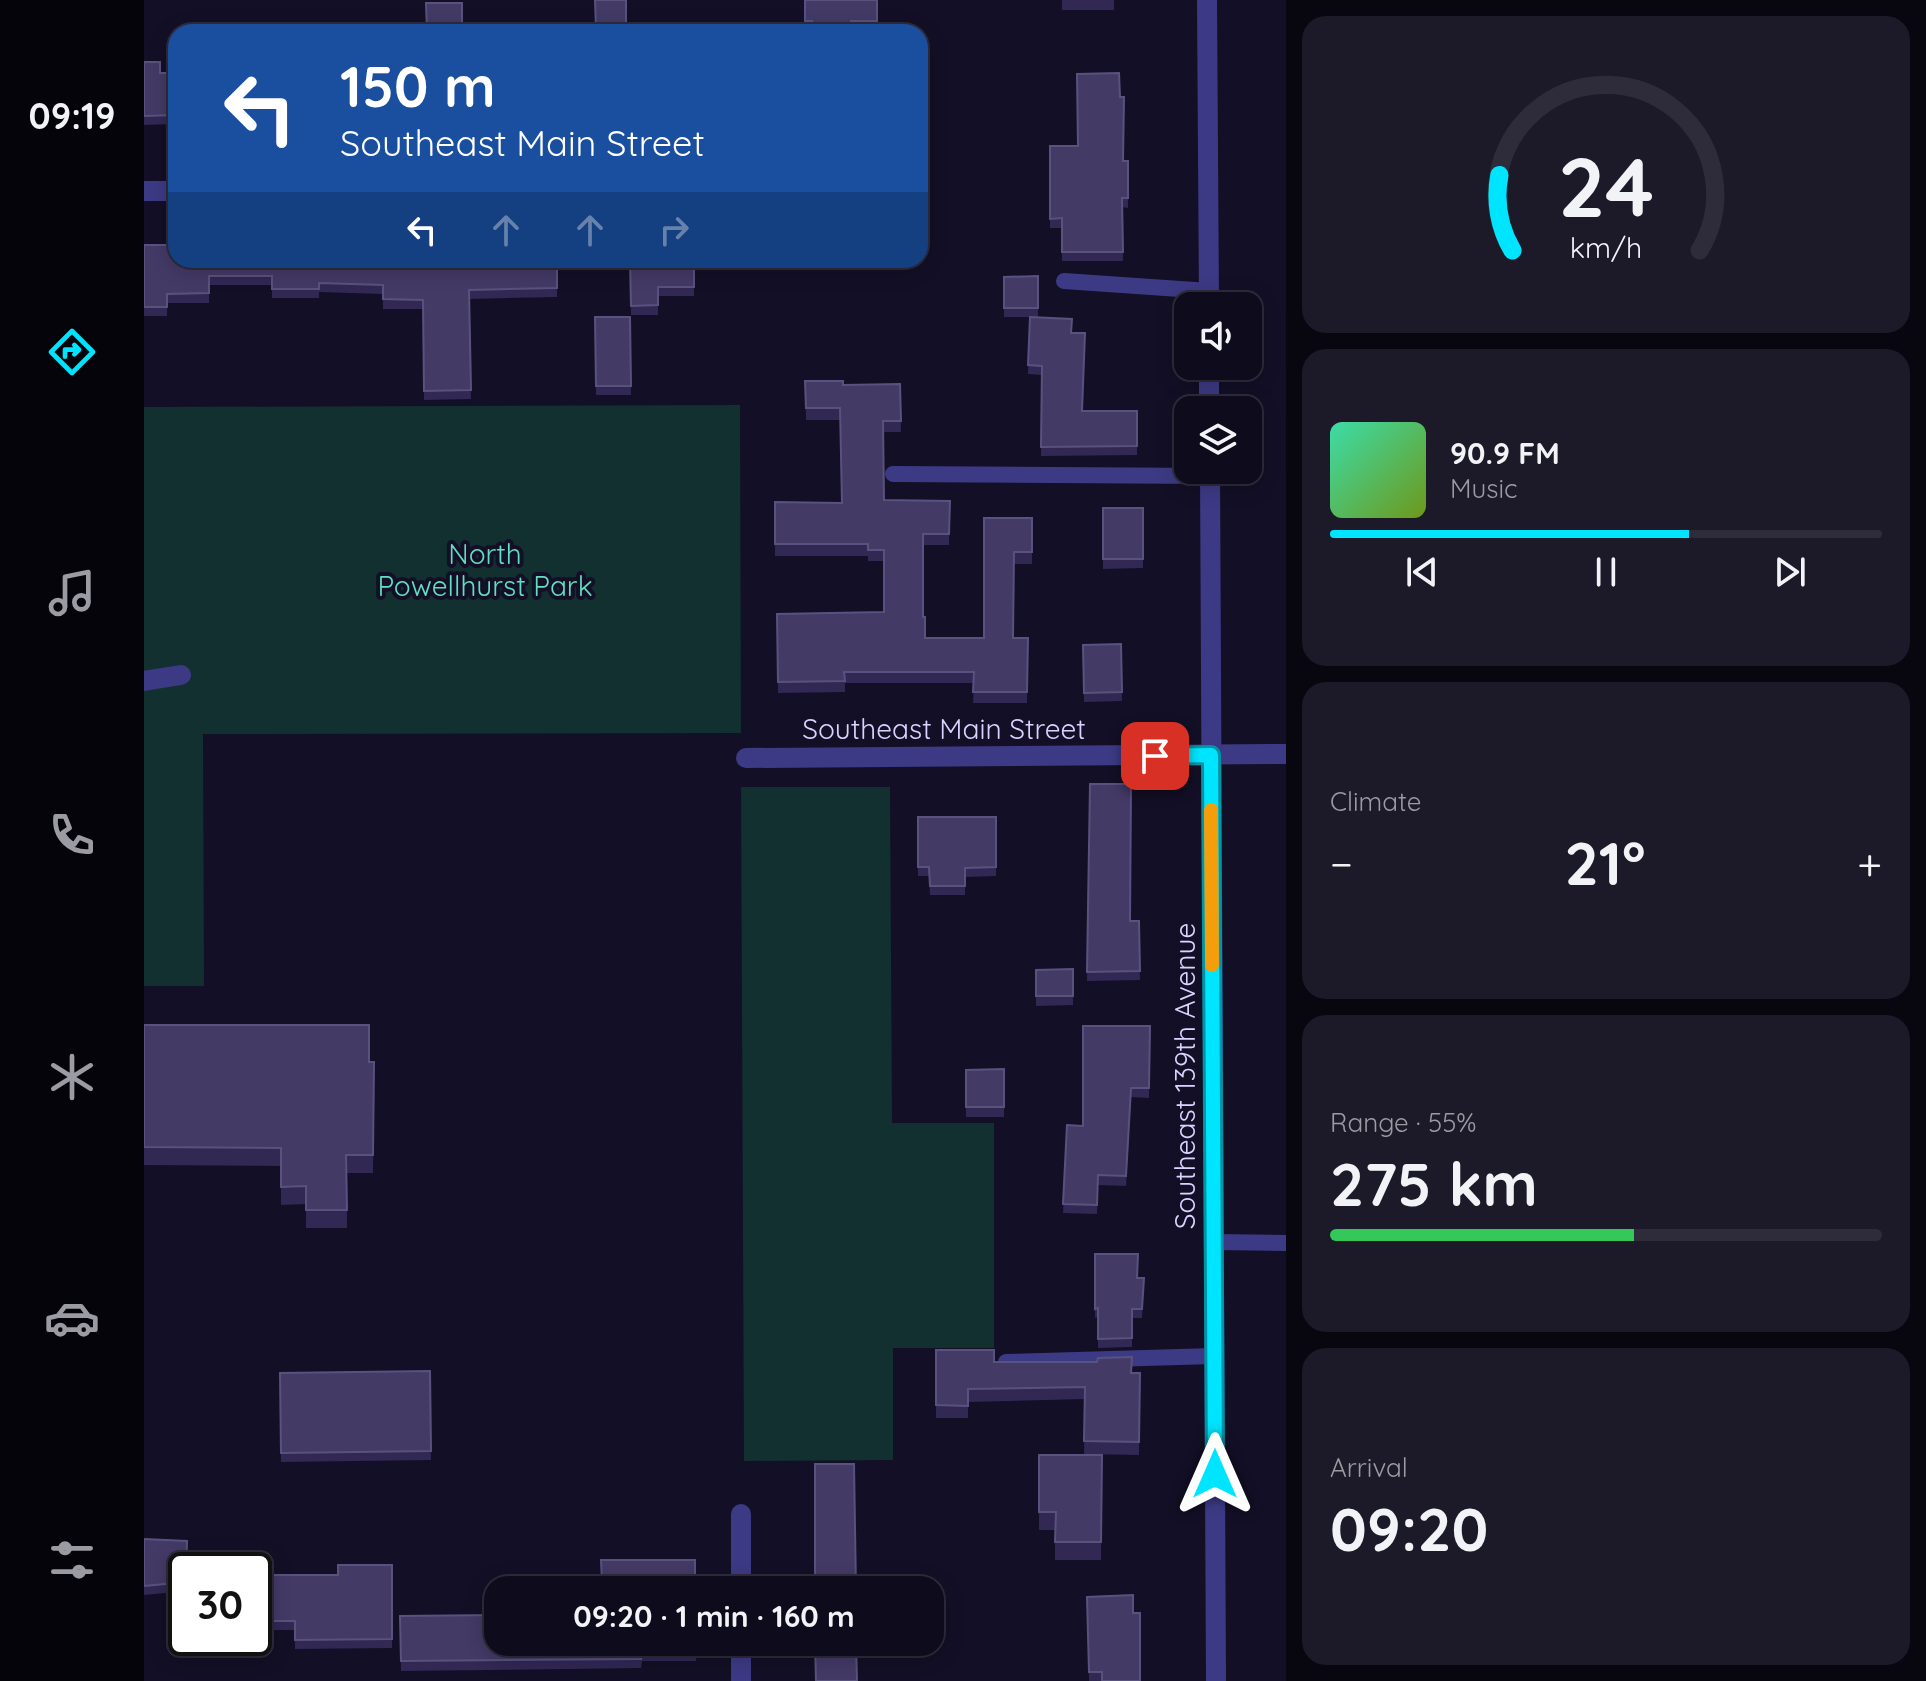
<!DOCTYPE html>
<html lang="en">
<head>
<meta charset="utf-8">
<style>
	:root { --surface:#0e0b1c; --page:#1c1929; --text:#f1f3f6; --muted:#9b9ba3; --line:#2e2b3b; --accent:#00e5ff }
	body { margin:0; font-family:Quicksand,sans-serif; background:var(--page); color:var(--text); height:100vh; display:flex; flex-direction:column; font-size:30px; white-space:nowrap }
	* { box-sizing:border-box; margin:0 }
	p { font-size:26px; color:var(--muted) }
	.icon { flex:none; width:44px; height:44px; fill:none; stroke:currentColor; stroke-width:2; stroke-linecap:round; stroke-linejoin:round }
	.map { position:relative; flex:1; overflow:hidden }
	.panel { display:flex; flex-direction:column; gap:16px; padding:16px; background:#08060f; width:640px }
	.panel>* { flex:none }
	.banner { position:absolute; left:24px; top:24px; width:760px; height:244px; border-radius:24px; box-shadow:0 4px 20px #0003,0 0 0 2px var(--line); background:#1a4fa0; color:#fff; overflow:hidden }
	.fabs { position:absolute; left:1030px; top:292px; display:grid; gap:16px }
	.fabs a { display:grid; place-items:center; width:88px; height:88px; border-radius:16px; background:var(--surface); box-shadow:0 4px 20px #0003,0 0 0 2px var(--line); font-size:40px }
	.speed { position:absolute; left:24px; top:1552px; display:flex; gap:16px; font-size:40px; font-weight:700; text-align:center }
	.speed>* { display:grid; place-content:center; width:104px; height:104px; border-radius:50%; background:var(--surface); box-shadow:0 4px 20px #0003,0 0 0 2px var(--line); line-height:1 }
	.speed .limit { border:4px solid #111; border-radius:12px; background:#fff; color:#111 }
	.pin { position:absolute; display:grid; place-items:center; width:68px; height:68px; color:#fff; margin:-34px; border-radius:16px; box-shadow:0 4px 12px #0006 }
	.me { position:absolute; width:88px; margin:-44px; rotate:0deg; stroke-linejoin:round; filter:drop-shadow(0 0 6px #0008) }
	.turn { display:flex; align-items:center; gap:28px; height:168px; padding:0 40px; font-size:36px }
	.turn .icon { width:104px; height:104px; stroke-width:2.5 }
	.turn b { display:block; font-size:56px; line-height:68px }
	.lanes { display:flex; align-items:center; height:76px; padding:0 40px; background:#0003; justify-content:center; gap:40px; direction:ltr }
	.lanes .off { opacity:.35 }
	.big { font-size:60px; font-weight:800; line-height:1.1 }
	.panel .widget { flex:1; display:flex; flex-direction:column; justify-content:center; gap:12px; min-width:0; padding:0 28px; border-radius:24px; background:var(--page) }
	.panel .dial { align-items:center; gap:0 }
	.dial svg { height:208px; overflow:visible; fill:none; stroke:var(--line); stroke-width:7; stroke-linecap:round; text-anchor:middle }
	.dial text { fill:var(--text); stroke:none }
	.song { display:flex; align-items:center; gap:24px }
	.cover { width:96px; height:96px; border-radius:12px; background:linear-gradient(135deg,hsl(160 70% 55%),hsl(80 70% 35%)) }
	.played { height:8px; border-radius:4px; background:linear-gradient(90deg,var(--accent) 65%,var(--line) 65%) }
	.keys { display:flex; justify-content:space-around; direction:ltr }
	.heat { display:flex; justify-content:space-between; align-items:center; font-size:44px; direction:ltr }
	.charge { height:12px; border-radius:6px; background:linear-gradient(90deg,#34c759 55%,var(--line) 0) }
	.trip { position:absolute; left:340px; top:1576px; width:460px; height:80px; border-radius:24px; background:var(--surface); box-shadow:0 4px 20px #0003,0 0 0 2px var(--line); font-weight:800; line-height:80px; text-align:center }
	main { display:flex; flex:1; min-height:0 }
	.menu { display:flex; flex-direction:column; width:144px; justify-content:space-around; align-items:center; background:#06040b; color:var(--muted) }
	.menu .icon { width:56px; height:56px }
	.menu .current { color:var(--accent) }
	.menu b { font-size:36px; color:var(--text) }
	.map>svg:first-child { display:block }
	.green { fill:#12302f }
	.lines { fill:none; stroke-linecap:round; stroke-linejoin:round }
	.service { stroke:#3d3a85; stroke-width:16 }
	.minor { stroke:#3d3a85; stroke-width:20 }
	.wall { fill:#312854 }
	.building { fill:#433a66; stroke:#5a527e; stroke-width:2 }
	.route-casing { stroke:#0095a6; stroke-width:20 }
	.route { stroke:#00e5ff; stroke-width:14 }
	.slow { stroke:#f59e0b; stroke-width:14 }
	.labels { text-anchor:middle; stroke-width:8; stroke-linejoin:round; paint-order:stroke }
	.park-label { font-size:28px; fill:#5fe0c0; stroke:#130f26 }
	.street-label { font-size:28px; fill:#d9d4ff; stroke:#130f26 }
</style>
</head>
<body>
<main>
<nav class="menu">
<b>09:19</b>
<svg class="icon current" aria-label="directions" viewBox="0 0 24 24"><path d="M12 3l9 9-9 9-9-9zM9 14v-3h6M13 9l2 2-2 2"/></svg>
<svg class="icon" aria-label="music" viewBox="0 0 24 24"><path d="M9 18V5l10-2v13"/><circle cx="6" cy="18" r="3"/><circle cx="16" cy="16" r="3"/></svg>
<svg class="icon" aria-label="phone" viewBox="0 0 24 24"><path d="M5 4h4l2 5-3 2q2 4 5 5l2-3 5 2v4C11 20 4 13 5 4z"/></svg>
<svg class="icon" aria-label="climate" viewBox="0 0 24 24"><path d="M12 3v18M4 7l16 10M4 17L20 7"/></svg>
<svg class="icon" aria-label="car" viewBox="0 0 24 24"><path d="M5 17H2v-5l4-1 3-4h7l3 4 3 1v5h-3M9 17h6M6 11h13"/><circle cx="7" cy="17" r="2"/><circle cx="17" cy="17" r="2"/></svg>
<svg class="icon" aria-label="filters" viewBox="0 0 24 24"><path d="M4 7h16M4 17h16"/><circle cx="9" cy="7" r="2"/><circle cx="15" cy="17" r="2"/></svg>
</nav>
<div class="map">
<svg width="1142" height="1681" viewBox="0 0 1142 1681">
	<rect width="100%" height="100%" fill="#130f26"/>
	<g class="green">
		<polygon points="596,405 597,733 59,734 60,986 0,986 0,407"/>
		<polygon points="597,787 746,787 748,1123 850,1123 850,1348 749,1348 749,1460 600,1461"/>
	</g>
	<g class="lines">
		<g class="service">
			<polyline points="920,281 1065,291"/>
			<polyline points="749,474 1066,476"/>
			<polyline points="1070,1242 1142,1243"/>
			<polyline points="862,1362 1070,1356"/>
		</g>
		<g class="minor">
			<polyline points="1063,0 1065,306"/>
			<polyline points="0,191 32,191"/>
			<polyline points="1065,366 1065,410"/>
			<polyline points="1066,470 1072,1681"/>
			<polyline points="0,681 37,675"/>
			<polyline points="602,758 1142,754"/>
			<polyline points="597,1514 597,1590"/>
			<polyline points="597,1642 597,1681"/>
		</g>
	</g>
	<g class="wall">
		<polygon points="451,0 482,0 482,32 452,32"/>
		<rect x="661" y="0" width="72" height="31"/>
		<rect x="918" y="0" width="52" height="10"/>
		<polygon points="0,62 16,73 32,73 32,124 0,125"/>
		<polygon points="906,146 984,161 984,208 978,207 979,261 918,261 918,228 906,228"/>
		<polygon points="0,245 413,260 413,297 325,299 327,399 280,400 279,309 239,309 239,294 175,292 175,298 128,298 128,285 65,285 65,303 23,303 23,316 0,316"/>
		<polygon points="486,260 550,260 550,296 514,296 514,315 487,315"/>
		<polygon points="894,276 894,317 860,317 860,277"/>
		<polygon points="451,317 486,317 487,395 452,395"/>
		<polygon points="886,317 928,333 939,411 993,411 993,455 897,456 898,375 884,374"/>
		<polygon points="661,381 699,385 756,384 757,432 739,432 740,500 806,501 805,545 779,545 779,617 781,638 840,638 840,518 888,518 888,564 870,564 870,638 884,638 883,703 829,703 830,683 701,683 701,692 634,693 633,614 740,612 740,561 724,561 724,556 631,556 631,502 698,503 696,420 662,420"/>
		<polygon points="959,508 999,508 999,568 959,569"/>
		<polygon points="977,644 978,701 940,702 939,645"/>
		<polygon points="946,784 986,921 995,921 996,980 943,981"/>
		<polygon points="774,817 852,817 852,876 821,877 821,895 786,895 785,876 774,876"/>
		<polygon points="929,969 929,1005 892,1006 892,970"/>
		<polygon points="0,1025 230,1062 229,1173 203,1173 203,1228 162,1228 162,1204 137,1205 137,1166 0,1165"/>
		<polygon points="1006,1026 1005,1098 987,1097 982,1186 954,1185 953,1214 919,1213 923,1125 939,1126"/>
		<polygon points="860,1069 860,1117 822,1117 822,1070"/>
		<polygon points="951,1254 994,1278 1000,1278 998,1318 988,1318 988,1347 954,1348 954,1317 951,1318"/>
		<polygon points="792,1350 850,1362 996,1373 995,1455 940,1454 941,1399 824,1402 824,1418 792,1418"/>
		<polygon points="286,1371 287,1460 137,1462 136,1373"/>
		<polygon points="895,1455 958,1455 957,1560 911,1560 911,1530 895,1530"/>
		<polygon points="0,1539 43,1541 42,1591 0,1595"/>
		<polygon points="248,1565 248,1648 151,1649 151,1630 110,1630 110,1570 122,1575 194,1575"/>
		<polygon points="943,1597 989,1613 996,1681 945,1681"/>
		<polygon points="256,1616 551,1642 552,1661 498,1661 497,1668 257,1671"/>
	</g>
	<g class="building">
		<polygon points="451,0 482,0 482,28 452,29"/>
		<polygon points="661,0 733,0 733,21 707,21 707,32 667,32 668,21 661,21"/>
		<polygon points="282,3 318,3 318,32 283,32"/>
		<rect x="132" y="28" width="23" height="4"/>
		<polygon points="0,62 16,62 16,73 32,73 32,115 0,116"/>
		<polygon points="975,73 976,97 980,97 979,161 984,161 984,198 978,198 979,252 918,252 918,218 906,219 906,146 934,146 933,74"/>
		<polygon points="0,245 32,245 32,260 413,260 413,288 325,290 327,390 280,391 279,300 239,299 239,285 175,283 175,289 128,289 128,276 65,276 65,293 23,294 23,307 0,307"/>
		<polygon points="486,260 550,260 550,287 514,287 514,305 487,306"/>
		<polygon points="894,276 894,308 860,308 860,277"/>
		<polygon points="451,317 486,317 487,386 452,386"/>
		<polygon points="886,317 928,319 927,333 941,333 938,411 993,411 993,446 897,447 898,366 884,365"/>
		<polygon points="661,381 699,381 699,385 756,384 757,421 739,421 740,500 806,501 805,534 779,534 779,617 781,617 781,638 840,638 840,518 888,518 888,552 870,552 869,638 884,638 883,692 829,692 830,672 700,672 701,681 634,682 633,614 740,612 740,550 724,550 724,544 631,544 631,502 698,503 696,408 662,408"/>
		<rect x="959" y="508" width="40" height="51"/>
		<polygon points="977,644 978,692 940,693 939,645"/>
		<polygon points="946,784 987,784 986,921 995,921 996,971 943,972"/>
		<polygon points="774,817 852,817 852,867 821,868 821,886 786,886 785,867 774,867"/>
		<polygon points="929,969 929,996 892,996 892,970"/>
		<polygon points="0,1025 225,1025 225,1062 230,1062 229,1155 202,1155 203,1210 162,1210 162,1186 137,1187 137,1148 0,1147"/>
		<polygon points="939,1026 1006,1026 1005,1088 987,1088 982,1176 954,1175 953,1205 919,1204 923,1125 939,1126"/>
		<polygon points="860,1069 860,1107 822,1107 822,1070"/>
		<polygon points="951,1254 994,1254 993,1278 1000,1278 998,1309 988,1309 988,1338 954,1339 954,1308 951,1309"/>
		<polygon points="792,1350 850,1350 850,1362 953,1362 954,1358 988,1357 987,1373 996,1373 995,1442 940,1441 941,1387 824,1389 824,1406 792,1405"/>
		<polygon points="286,1371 287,1451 137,1453 136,1373"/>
		<polygon points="895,1455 958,1455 957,1542 911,1542 912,1512 895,1512"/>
		<polygon points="671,1464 710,1464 712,1590 671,1590"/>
		<polygon points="0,1539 43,1541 42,1582 0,1586"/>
		<polygon points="457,1560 551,1560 551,1590 368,1590 368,1584 458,1583"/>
		<polygon points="92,1561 122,1562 122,1575 194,1575 194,1565 248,1565 248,1639 151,1640 151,1621 110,1621 110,1570 92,1570"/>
		<polygon points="989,1595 989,1613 996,1613 996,1681 958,1681 958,1672 945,1672 943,1597"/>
		<polygon points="354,1615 354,1642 551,1642 552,1652 498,1652 497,1659 257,1661 256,1616"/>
		<polygon points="671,1642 712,1642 713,1681 672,1681"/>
	</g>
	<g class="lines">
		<g class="route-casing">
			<polyline id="route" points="1011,756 1067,755 1071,1474"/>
		</g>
		<use href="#route" class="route"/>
		<polyline class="slow" points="1067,810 1068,965"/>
	</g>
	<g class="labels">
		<g class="park-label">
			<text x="341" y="564">North<tspan x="341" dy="32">Powellhurst Park</tspan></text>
		</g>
		<g class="street-label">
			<text x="800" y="739">Southeast Main Street</text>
			<text transform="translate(1041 1076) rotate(-90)" y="10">Southeast 139th Avenue</text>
		</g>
	</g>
</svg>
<div class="fabs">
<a><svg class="icon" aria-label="sound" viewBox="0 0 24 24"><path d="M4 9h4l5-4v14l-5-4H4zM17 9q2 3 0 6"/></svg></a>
<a><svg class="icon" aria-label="layers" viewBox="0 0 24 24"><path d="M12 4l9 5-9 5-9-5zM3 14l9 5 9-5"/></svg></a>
</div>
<div class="speed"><div class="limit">30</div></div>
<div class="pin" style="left:1011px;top:756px;background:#d93025"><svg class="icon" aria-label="arrive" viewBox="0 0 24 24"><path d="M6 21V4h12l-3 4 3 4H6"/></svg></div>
<svg class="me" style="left:1071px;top:1474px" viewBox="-20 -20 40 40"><path d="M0-17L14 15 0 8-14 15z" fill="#00e5ff" stroke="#fff" stroke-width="4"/></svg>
<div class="trip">09:20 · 1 min · 160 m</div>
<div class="banner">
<div class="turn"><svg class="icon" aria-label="left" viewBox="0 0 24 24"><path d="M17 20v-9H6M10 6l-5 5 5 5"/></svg><div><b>150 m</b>Southeast Main Street</div></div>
<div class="lanes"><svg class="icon" aria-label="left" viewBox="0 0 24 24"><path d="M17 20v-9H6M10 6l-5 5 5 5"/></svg><svg class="icon off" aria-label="ahead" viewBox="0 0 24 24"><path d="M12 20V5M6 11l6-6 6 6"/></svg><svg class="icon off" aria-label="ahead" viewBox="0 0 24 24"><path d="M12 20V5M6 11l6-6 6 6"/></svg><svg class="icon off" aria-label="right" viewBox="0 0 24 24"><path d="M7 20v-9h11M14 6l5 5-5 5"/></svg></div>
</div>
</div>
<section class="panel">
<div class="widget dial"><svg viewBox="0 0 100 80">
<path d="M14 69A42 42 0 1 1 86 69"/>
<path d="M14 69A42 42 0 0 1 9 40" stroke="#00e5ff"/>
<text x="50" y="56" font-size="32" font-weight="700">24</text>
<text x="50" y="72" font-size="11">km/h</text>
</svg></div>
<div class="widget">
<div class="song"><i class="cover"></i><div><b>90.9 FM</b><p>Music</p></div></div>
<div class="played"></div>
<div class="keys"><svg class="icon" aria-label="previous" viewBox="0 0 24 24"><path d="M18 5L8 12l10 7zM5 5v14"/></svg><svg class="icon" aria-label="pause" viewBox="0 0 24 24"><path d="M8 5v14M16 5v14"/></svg><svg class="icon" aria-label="next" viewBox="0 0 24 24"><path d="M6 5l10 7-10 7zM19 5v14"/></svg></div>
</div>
<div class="widget"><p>Climate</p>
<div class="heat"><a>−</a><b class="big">21°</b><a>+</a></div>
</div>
<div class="widget"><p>Range · 55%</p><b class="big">275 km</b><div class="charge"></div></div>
<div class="widget"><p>Arrival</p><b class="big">09:20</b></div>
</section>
</main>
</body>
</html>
